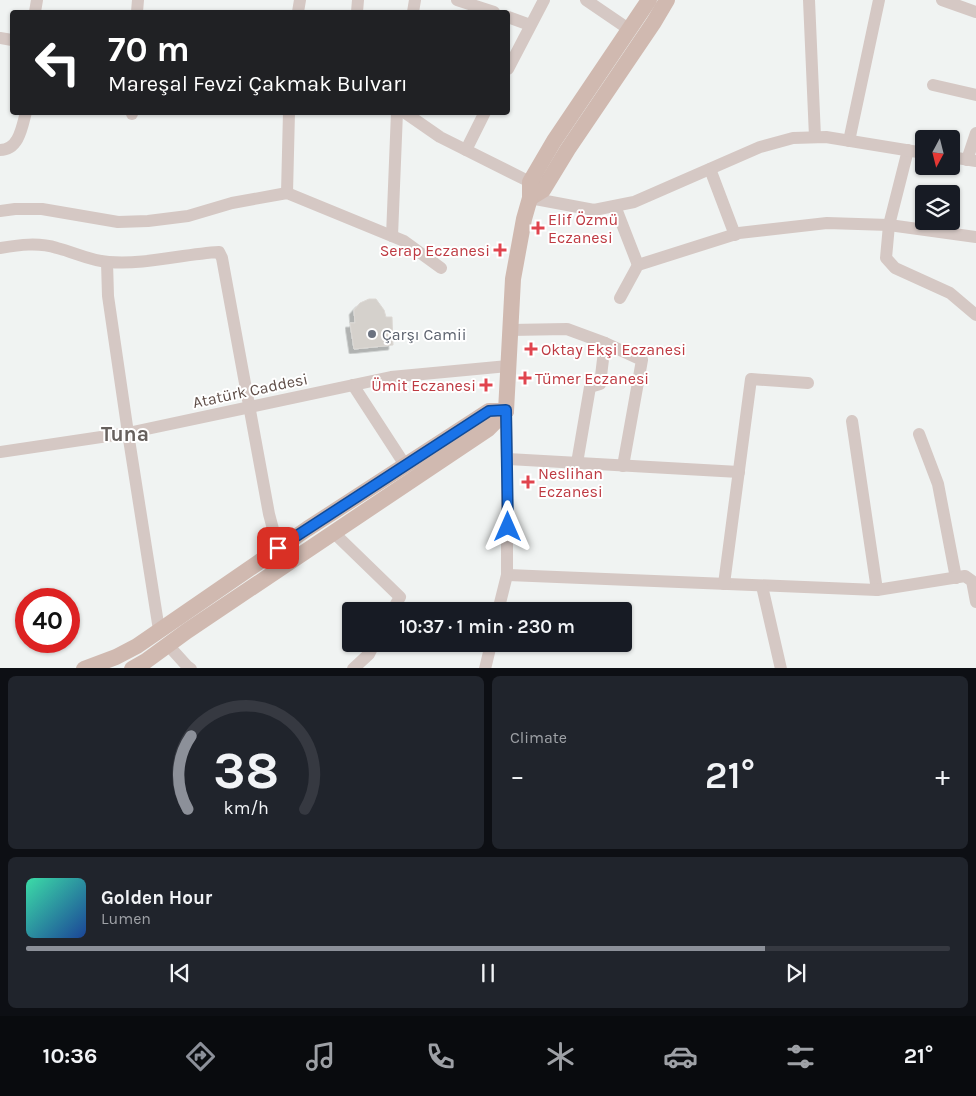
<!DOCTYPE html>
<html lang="en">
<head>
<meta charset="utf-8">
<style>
	:root { --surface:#171b24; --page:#20242c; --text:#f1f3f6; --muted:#9ea1a6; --line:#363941; --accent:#8c9099 }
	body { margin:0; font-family:Karla,sans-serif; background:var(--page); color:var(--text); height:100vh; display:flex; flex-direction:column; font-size:19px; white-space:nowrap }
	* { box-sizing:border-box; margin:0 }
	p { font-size:16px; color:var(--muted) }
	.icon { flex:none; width:28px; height:28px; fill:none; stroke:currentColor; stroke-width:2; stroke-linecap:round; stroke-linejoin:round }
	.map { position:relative; height:668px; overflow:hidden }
	.panel { display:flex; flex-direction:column; gap:8px; padding:8px; background:#0d0f14; flex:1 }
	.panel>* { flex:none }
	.banner { position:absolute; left:10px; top:10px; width:500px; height:105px; border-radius:5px; box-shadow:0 1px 4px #0004; background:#202124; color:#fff; overflow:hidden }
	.needle { width:32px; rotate:187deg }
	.fabs { position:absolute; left:915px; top:130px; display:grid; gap:10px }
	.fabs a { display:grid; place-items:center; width:45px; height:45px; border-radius:5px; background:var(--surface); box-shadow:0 1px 4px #0004; font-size:25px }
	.speed { position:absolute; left:15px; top:588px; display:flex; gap:10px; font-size:25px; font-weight:700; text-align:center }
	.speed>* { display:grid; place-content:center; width:65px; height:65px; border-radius:50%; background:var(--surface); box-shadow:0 1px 4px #0004; line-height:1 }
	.speed .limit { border:8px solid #d22; background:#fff; color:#111 }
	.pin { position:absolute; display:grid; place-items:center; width:42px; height:42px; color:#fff; margin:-21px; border-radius:10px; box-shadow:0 2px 8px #0006 }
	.me { position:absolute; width:55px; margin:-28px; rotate:0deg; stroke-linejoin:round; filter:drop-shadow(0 0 4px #0008) }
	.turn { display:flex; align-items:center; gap:18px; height:105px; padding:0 15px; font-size:22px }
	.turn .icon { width:65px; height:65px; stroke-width:2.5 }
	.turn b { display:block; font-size:35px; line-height:42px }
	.big { font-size:38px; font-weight:600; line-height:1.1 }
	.panel .widget { flex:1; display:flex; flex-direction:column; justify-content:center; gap:8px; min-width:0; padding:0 18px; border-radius:8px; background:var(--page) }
	.panel .dial { align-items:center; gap:0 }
	.dial svg { height:130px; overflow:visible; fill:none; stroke:var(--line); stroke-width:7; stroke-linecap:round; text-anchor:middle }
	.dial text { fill:var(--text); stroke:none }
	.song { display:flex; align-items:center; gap:15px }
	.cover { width:60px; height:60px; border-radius:8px; background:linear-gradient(135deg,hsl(160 70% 55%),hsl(220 70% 35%)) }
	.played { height:5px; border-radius:2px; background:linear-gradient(90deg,var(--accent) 80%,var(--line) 80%) }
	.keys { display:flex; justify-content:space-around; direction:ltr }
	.heat { display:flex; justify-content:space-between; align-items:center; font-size:28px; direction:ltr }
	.panel .tiles { flex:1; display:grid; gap:8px; grid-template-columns:1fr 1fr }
	.widget:last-child { grid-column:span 2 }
	.trip { position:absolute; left:342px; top:602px; width:290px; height:50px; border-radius:5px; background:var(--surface); box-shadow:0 1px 4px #0004; font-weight:600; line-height:50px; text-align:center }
	.menu { display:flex; height:80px; justify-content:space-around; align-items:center; background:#090b0e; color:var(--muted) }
	.menu .icon { width:35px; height:35px }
	.menu .active { color:var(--accent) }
	.menu b { font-size:22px; color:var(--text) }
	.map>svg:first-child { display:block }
	.building { fill:#d5d1cc; stroke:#dcd8d4; filter:url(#shadow) }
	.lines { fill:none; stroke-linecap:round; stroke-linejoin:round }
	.minor { stroke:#d5c8c4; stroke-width:12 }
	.major { stroke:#d0b9b0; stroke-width:16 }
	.route-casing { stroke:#114b97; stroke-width:12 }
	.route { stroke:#1a73e8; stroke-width:9 }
	.health-dot { fill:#e0444e; stroke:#fff; stroke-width:2 }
	.worship-dot { fill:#6b7280; stroke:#fff; stroke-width:2 }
	.labels { text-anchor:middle; stroke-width:4; stroke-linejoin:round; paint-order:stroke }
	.health-label { font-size:16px; fill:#be3a42; stroke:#fff; text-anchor:start }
	.worship-label { font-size:16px; fill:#5b616d; stroke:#fff; text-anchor:start }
	.street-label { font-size:16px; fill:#5f4e48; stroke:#fff }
	.district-label { font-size:21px; font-weight:bold; fill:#66605d; stroke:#fff }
</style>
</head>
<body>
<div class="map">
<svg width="976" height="669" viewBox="0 0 976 669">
	<defs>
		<filter id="shadow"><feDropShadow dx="-4.5" dy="4.5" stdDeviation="0" flood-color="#0004"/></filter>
	</defs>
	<rect width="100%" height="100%" fill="#f0f3f2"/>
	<polygon class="building" points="369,299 376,299 384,310 386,317 392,317 393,345 354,349 350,323 355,323 354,310 360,303"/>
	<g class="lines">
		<g class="minor">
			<polyline points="457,0 494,12"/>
			<polyline points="586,0 630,30"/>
			<polyline points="809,0 815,137"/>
			<polyline points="942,0 976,12"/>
			<polyline points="35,12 37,0"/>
			<polyline points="137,12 138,0"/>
			<polyline points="298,12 300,0"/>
			<polyline points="357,12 358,0"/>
			<polyline points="413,12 415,0"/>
			<polyline points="508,17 530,25"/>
			<polyline points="0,38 12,40"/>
			<polyline points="508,69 544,0"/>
			<polyline points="933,85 976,95"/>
			<polyline points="404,112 440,137 530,182"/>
			<polyline points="132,114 132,112"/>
			<polyline points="849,141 879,0"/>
			<path d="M0,150C19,150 22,127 26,112"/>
			<polyline points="466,150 485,112"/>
			<polyline points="908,150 889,225 886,258 895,268 950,293 976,315"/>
			<polyline points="951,157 976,161"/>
			<polyline points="967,160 976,133"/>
			<polyline points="710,169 735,235"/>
			<polyline points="287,193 289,112"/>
			<polyline points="530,198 594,210 634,202 760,147 793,138 826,137 924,153"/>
			<polyline points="615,206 638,265"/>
			<polyline points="0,211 15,209 42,209 118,222 148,221 188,216 232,203 287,193 404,241 441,268"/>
			<polyline points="392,236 397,112"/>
			<path d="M0,248C19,245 38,242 57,248C74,252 90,261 109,262C145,265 183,254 219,252L222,258L269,514L278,548"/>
			<polyline points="107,262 108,296 128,433 159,630"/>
			<polyline points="620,298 638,265 739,233 827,223 889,225 976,237"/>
			<polyline points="510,330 567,329 605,343 642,360 623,466"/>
			<polyline points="353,385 405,465"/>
			<polyline points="852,421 877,590"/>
			<polyline points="919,434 938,484 956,578"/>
			<polyline points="0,452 128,433 391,377 508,366"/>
			<polyline points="507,459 739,472"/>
			<polyline points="577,463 590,387 600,384 605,343"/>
			<polyline points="333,532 400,597 392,611"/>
			<polyline points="507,575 877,590 965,576 972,581 976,602"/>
			<polyline points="724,584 751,379 808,383"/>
			<polyline points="762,586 781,669"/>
			<polyline points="498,611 507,575 507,459 506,411"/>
			<polyline points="168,645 187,666 191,669"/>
			<polyline points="353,669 369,654 374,644"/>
			<polyline points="485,669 491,644"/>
		</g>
		<g class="major">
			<polyline points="530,198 543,190 568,149 654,22 667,0"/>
			<polyline points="506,411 513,279 524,219 530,198 530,182 554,141 649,0"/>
			<polyline points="84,669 116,657 137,646 307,529 489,411 506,411"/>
			<polyline points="132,669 146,661 187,631 488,429 506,411"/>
		</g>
	</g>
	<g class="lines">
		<g class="route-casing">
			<polyline id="route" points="278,548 489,411 506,410 508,527"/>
		</g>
		<use href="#route" class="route"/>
	</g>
	<g class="health-dot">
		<path d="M535.5 220.5h5v5h5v5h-5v5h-5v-5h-5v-5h5z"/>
		<path d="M497.5 242.5h5v5h5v5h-5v5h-5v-5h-5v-5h5z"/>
		<path d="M528.5 341.5h5v5h5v5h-5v5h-5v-5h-5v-5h5z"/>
		<path d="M522.5 370.5h5v5h5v5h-5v5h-5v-5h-5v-5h5z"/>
		<path d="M483.5 377.5h5v5h5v5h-5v5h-5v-5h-5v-5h5z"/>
		<path d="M525.5 474.5h5v5h5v5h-5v5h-5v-5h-5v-5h5z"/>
	</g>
	<circle class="worship-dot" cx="372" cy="334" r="5"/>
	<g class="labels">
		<g class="health-label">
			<text x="548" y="225">Elif Özmü<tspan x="548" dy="18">Eczanesi</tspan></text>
			<text x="490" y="256" text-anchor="end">Serap Eczanesi</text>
			<text x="541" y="355">Oktay Ekşi Eczanesi</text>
			<text x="535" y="384">Tümer Eczanesi</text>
			<text x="476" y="391" text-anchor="end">Ümit Eczanesi</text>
			<text x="538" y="479">Neslihan<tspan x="538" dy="18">Eczanesi</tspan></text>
		</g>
		<g class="worship-label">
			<text x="382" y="340">Çarşı Camii</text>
		</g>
		<g class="street-label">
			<text transform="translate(250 390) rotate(-12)" y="6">Atatürk Caddesi</text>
		</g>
		<g class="district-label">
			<text x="125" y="441">Tuna</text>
		</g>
	</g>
</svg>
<div class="fabs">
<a><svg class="needle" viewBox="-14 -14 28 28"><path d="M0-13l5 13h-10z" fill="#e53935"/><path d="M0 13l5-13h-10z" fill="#9ea1a6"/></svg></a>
<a><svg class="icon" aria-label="layers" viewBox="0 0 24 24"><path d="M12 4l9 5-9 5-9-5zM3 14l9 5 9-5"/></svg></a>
</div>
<div class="speed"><div class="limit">40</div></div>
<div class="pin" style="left:278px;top:548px;background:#d93025"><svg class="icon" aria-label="arrive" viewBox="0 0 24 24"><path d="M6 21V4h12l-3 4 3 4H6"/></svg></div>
<svg class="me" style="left:508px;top:527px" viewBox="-20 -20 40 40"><path d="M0-17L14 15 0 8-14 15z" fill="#1a73e8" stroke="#fff" stroke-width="4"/></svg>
<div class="trip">10:37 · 1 min · 230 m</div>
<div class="banner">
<div class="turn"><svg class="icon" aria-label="left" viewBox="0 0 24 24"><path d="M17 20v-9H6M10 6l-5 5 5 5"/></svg><div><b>70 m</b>Mareşal Fevzi Çakmak Bulvarı</div></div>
</div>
</div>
<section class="panel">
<div class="tiles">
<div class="widget dial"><svg viewBox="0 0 100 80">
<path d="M14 69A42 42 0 1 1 86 69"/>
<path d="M14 69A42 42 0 0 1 16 24" stroke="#8c9099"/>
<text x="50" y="56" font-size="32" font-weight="700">38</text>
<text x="50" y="72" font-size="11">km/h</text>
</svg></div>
<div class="widget"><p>Climate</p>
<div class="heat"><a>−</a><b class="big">21°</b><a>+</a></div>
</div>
<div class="widget">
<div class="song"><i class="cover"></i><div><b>Golden Hour</b><p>Lumen</p></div></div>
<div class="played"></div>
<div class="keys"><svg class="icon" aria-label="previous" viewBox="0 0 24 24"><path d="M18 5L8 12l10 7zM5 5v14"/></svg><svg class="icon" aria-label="pause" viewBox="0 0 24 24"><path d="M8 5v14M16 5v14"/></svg><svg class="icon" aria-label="next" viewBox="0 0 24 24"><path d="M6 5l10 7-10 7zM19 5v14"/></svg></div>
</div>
</div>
</section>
<nav class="menu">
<b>10:36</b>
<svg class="icon active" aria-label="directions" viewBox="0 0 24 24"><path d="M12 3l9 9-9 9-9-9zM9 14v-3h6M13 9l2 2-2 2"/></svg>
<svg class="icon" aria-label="music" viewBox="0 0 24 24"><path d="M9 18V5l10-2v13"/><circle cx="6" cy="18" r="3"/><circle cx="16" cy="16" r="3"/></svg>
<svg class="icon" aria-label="phone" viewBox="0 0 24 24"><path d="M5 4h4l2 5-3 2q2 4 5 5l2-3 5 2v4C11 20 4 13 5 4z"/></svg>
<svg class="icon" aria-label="climate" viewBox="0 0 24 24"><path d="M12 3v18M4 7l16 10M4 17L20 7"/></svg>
<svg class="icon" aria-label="car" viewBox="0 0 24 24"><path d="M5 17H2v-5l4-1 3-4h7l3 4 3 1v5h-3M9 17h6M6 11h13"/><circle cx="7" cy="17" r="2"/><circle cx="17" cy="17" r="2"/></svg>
<svg class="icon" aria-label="filters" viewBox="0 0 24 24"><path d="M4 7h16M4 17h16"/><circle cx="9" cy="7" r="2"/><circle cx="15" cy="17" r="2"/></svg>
<b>21°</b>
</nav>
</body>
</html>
